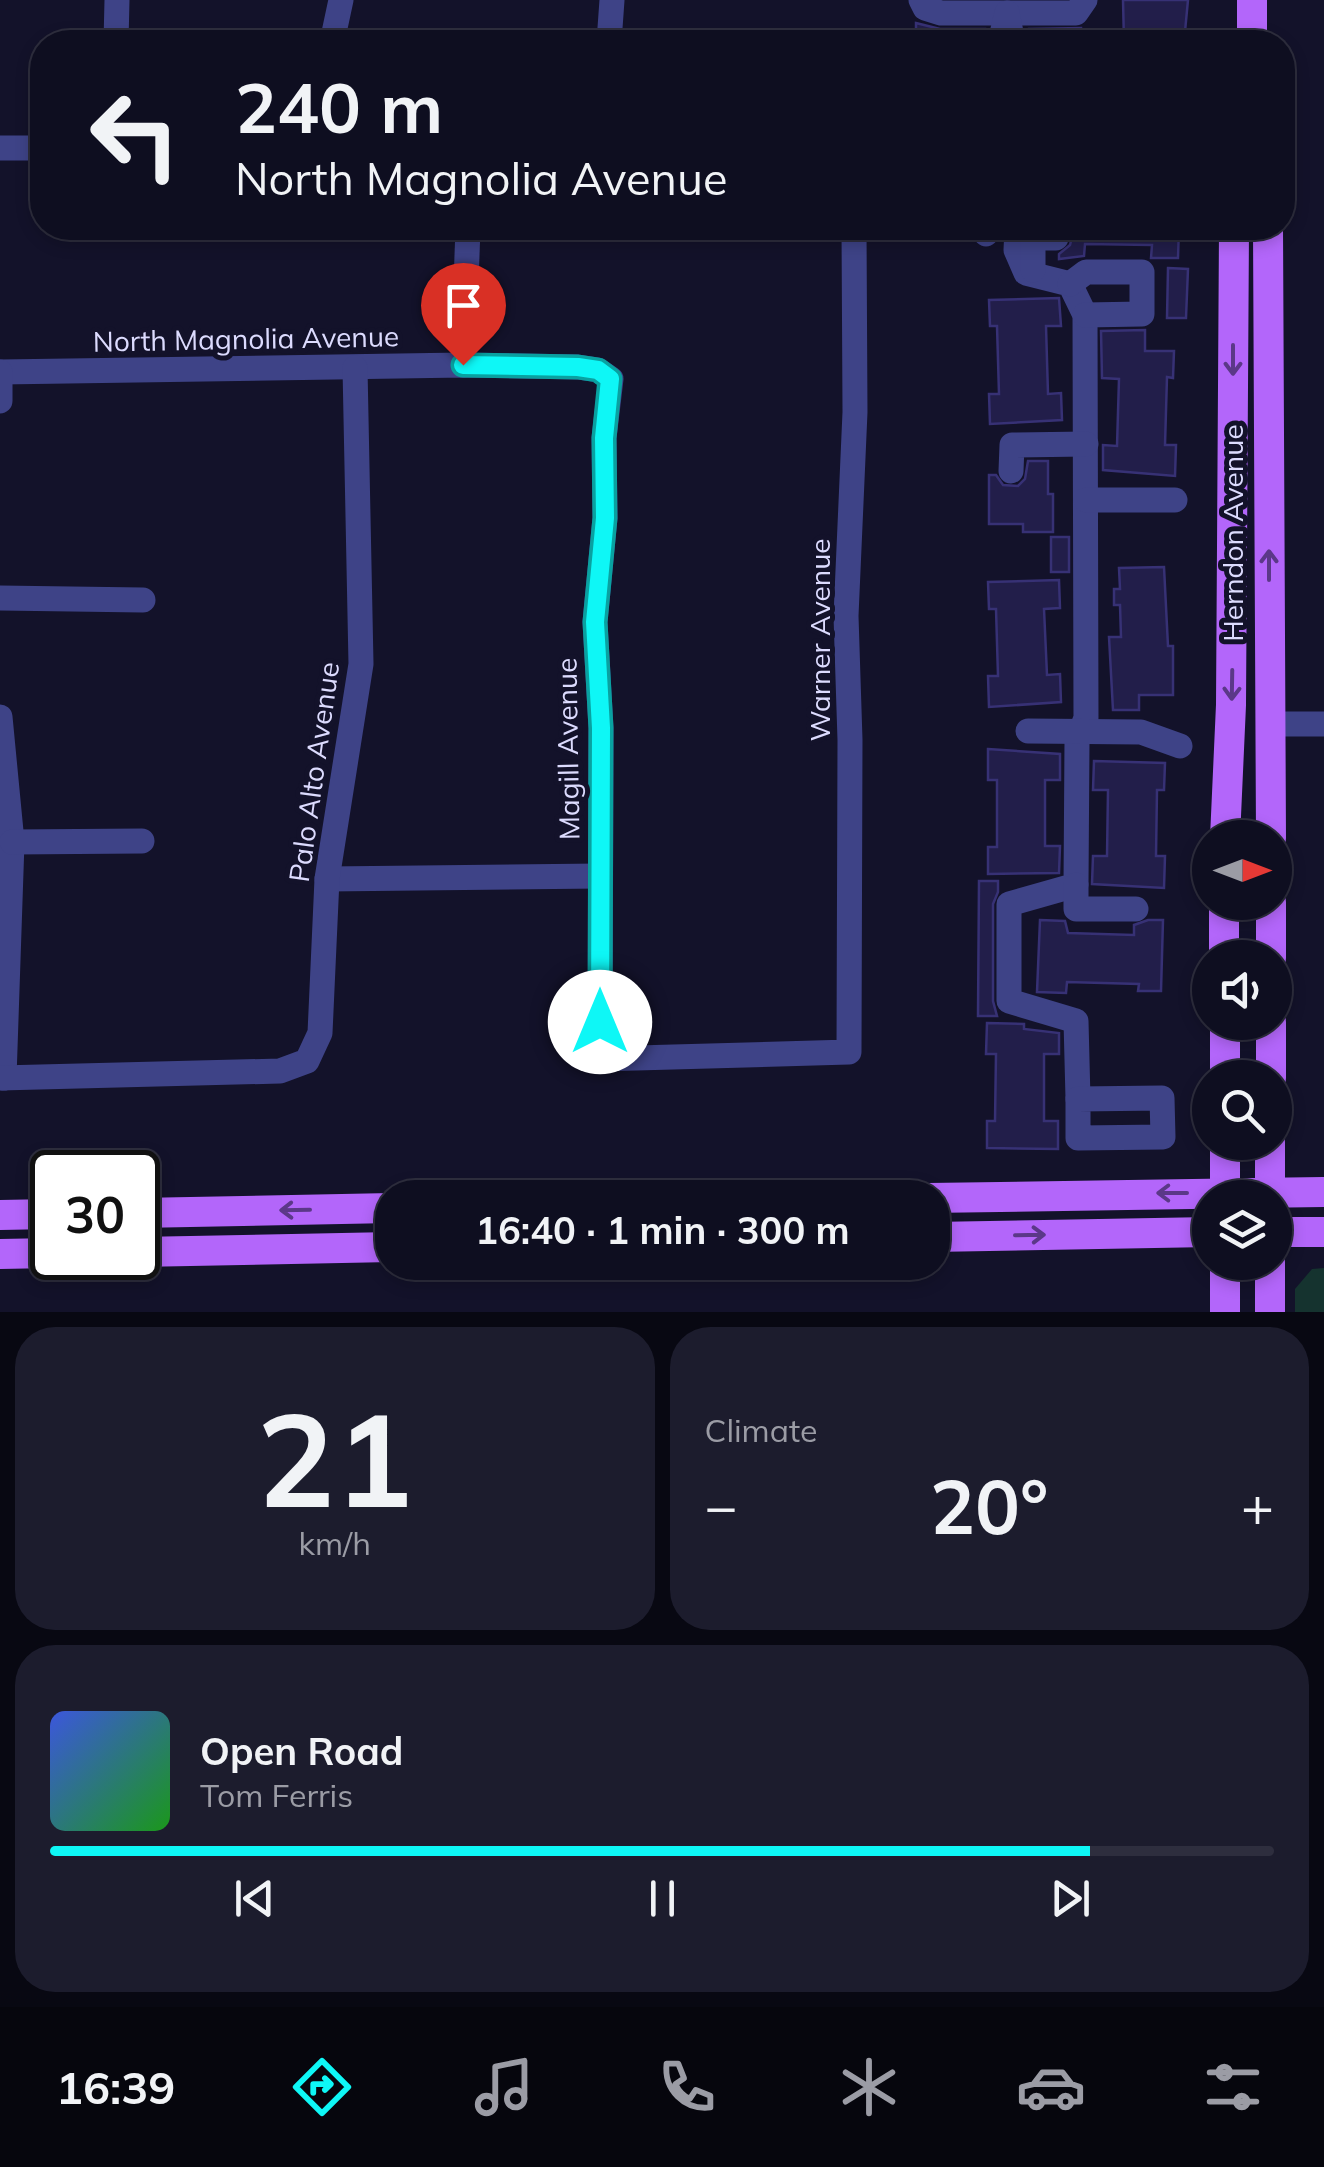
<!DOCTYPE html>
<html lang="en">
<head>
<meta charset="utf-8">
<style>
	:root { --surface:#0e0e20; --page:#1c1c2d; --text:#f1f3f6; --muted:#9b9ca5; --line:#2e2e3e; --accent:#0ef7f6 }
	body { margin:0; font-family:Mulish,sans-serif; background:var(--page); color:var(--text); height:100vh; display:flex; flex-direction:column; font-size:38px; white-space:nowrap }
	* { box-sizing:border-box; margin:0 }
	p { font-size:32px; color:var(--muted) }
	.icon { flex:none; width:55px; height:55px; fill:none; stroke:currentColor; stroke-width:2; stroke-linecap:round; stroke-linejoin:round }
	.map { position:relative; height:1312px; overflow:hidden }
	.side { display:flex; flex-direction:column; gap:15px; padding:15px; background:#080812; flex:1 }
	.side>* { flex:none }
	.guide { position:absolute; left:30px; top:30px; width:1265px; height:210px; border-radius:40px; box-shadow:0 5px 15px #0003,0 0 0 2px var(--line); background:#0e0e20; color:var(--text); overflow:hidden }
	.needle { width:65px; rotate:90deg }
	.buttons { position:absolute; left:1192px; top:820px; display:grid; gap:20px }
	.buttons a { display:grid; place-items:center; width:100px; height:100px; border-radius:50%; background:var(--surface); box-shadow:0 5px 15px #0003,0 0 0 2px var(--line); font-size:50px }
	.speed { position:absolute; left:30px; top:1150px; display:flex; gap:20px; font-size:50px; font-weight:700; text-align:center }
	.speed>* { display:grid; place-content:center; width:130px; height:130px; border-radius:50%; background:var(--surface); box-shadow:0 5px 15px #0003,0 0 0 2px var(--line); line-height:1 }
	.speed .limit { border:5px solid #111; border-radius:15px; background:#fff; color:#111 }
	.pin { position:absolute; display:grid; place-items:center; width:85px; height:85px; color:#fff; margin:-102px -42px; border-radius:50% 50% 50% 0; rotate:-45deg; box-shadow:0 0 10px #0007 }
	.pin .icon { rotate:45deg }
	.me { position:absolute; width:110px; margin:-55px; rotate:0deg; stroke-linejoin:round; filter:drop-shadow(0 0 8px #0008) }
	.turn { display:flex; align-items:center; gap:35px; height:210px; padding:0 40px; font-size:45px }
	.turn .icon { width:130px; height:130px; stroke-width:2.5 }
	.turn b { display:block; font-size:70px; line-height:85px }
	.big { font-size:75px; font-weight:700; line-height:1.1 }
	.side .widget { flex:1; display:flex; flex-direction:column; justify-content:center; gap:15px; min-width:0; padding:0 35px; border-radius:40px; background:var(--page) }
	.side .dial { align-items:center; gap:0 }
	.dial b { font-size:130px; line-height:1 }
	.song { display:flex; align-items:center; gap:30px }
	.cover { width:120px; height:120px; border-radius:15px; background:linear-gradient(135deg,hsl(230 70% 55%),hsl(120 70% 35%)) }
	.played { height:10px; border-radius:5px; background:linear-gradient(90deg,var(--accent) 85%,var(--line) 85%) }
	.keys { display:flex; justify-content:space-around; direction:ltr }
	.heat { display:flex; justify-content:space-between; align-items:center; font-size:55px; direction:ltr }
	.side .tiles { flex:1; display:grid; gap:15px; grid-template-columns:1fr 1fr }
	.widget:last-child { grid-column:span 2 }
	.trip { position:absolute; left:375px; top:1180px; width:575px; height:100px; border-radius:40px; background:var(--surface); box-shadow:0 5px 15px #0003,0 0 0 2px var(--line); font-weight:700; line-height:100px; text-align:center }
	.tabs { display:flex; height:160px; justify-content:space-around; align-items:center; background:#06060d; color:var(--muted) }
	.tabs .icon { width:70px; height:70px }
	.tabs .on { color:var(--accent) }
	.tabs b { font-size:45px; color:var(--text) }
	.map>svg:first-child { display:block }
	.green { fill:#15332f }
	.building { fill:#221e4a; stroke:#373175; stroke-width:2.5 }
	.lines { fill:none; stroke-linecap:round; stroke-linejoin:round }
	.minor { stroke:#3e4387; stroke-width:25 }
	.major { stroke:#b366fa; stroke-width:30 }
	.oneway { stroke:#5b3888 }
	.route-casing { stroke:#09a1a0; stroke-width:25 }
	.route { stroke:#0ef7f6; stroke-width:18 }
	.labels { text-anchor:middle; stroke-width:10; stroke-linejoin:round; paint-order:stroke }
	.street-label { font-size:28px; fill:#dcdbfe; stroke:#13122a }
</style>
</head>
<body>
<div class="map">
<svg width="1324" height="1312" viewBox="0 0 1324 1312">
	<rect width="100%" height="100%" fill="#13122a"/>
	<polygon class="green" points="1324,1268 1324,1312 1295,1312 1295,1289 1312,1269"/>
	<g class="building">
		<polygon points="1123,0 1188,0 1184,42 1124,42"/>
		<polygon points="916,23 940,29 985,29 984,42 916,42"/>
		<polygon points="1081,28 1081,42 1029,42 1029,29"/>
		<polygon points="1068,228 1179,228 1178,258 1151,258 1152,245 1085,244 1084,256 1059,259 1059,254 1070,245 1072,237"/>
		<polygon points="1168,268 1188,269 1186,318 1167,318"/>
		<polygon points="1059,298 1061,326 1046,326 1048,394 1061,393 1062,420 990,424 989,394 999,394 997,326 990,326 989,300"/>
		<polygon points="1145,330 1145,351 1174,351 1173,378 1167,377 1165,445 1176,445 1175,476 1103,470 1103,445 1117,446 1119,379 1102,378 1101,331"/>
		<polygon points="1028,461 1048,461 1048,494 1053,494 1053,532 1023,532 1023,524 989,524 989,475 996,475 1003,485 1018,486 1025,479"/>
		<rect x="1051" y="537" width="18" height="35"/>
		<polygon points="1164,567 1168,646 1173,646 1173,695 1139,695 1139,710 1113,710 1109,637 1121,637 1120,605 1114,605 1114,589 1120,589 1119,568"/>
		<polygon points="1059,580 1060,608 1044,609 1047,675 1060,674 1061,702 989,707 988,676 998,676 996,609 989,609 988,582"/>
		<polygon points="988,749 1060,754 1060,780 1045,780 1045,846 1060,846 1059,873 988,874 988,847 997,847 997,780 988,780"/>
		<polygon points="1094,761 1165,763 1164,790 1157,790 1156,856 1165,856 1164,888 1092,884 1093,856 1107,856 1108,790 1093,790"/>
		<polygon points="979,881 998,881 998,892 993,904 993,1001 997,1016 978,1016"/>
		<polygon points="1040,920 1065,921 1068,933 1134,935 1134,925 1148,920 1163,920 1161,991 1138,991 1139,984 1067,982 1066,993 1037,992"/>
		<polygon points="987,1023 1024,1024 1024,1029 1059,1033 1059,1054 1044,1054 1044,1121 1058,1121 1058,1149 987,1148 987,1121 995,1121 996,1054 986,1054"/>
	</g>
	<g class="lines">
		<g class="minor">
			<polyline points="921,0 925,8 941,13 1076,13 1085,0"/>
			<polyline points="116,42 117,0"/>
			<polyline points="332,42 341,0"/>
			<polyline points="609,42 612,0"/>
			<polyline points="1000,42 1007,13 1013,42"/>
			<polyline points="0,148 42,148"/>
			<polyline points="986,228 986,234"/>
			<polyline points="1017,228 1016,250 1026,273 1070,284 1085,315 1086,718 1077,741 1076,885 1009,904 1009,1001 1076,1021 1078,1099"/>
			<polyline points="1033,270 1033,238 1056,238"/>
			<polyline points="1070,284 1086,272 1142,272 1142,314 1085,315"/>
			<polyline points="463,365 468,228"/>
			<polyline points="0,372 463,365 578,367 598,370 611,379 604,438 605,518 595,622 601,728 600,1059 849,1052 850,740 846,616 855,412 854,228"/>
			<polyline points="0,401 0,372"/>
			<polyline points="1011,471 1012,445 1086,444"/>
			<polyline points="1086,500 1175,500"/>
			<polyline points="0,598 143,600"/>
			<polyline points="0,717 12,842 4,1078"/>
			<polyline points="1271,724 1324,724"/>
			<polyline points="1028,731 1141,732 1180,746"/>
			<polyline points="12,842 142,841"/>
			<polyline points="327,879 600,876"/>
			<polyline points="1076,885 1076,909 1136,909"/>
			<polyline points="0,1078 280,1071 307,1061 320,1033 327,879 361,664 355,368"/>
			<polygon points="1162,1098 1163,1137 1078,1138 1078,1099"/>
		</g>
		<g class="major">
			<polyline points="1252,42 1252,0"/>
			<polyline points="1268,228 1271,838"/>
			<polyline points="1225,838 1231,705 1234,228"/>
			<polyline points="1224,902 1224,958"/>
			<polyline points="1271,958 1271,902"/>
			<polyline points="1225,1022 1225,1078"/>
			<polyline points="1271,1078 1271,1022"/>
			<polyline points="1225,1142 1225,1198"/>
			<polyline points="928,1198 1324,1192"/>
			<polyline points="1270,1198 1270,1142"/>
			<polyline points="138,1213 392,1208"/>
			<polyline points="0,1215 52,1214"/>
			<polyline points="1275,1232 1324,1232"/>
			<polyline points="932,1237 1210,1232"/>
			<polyline points="138,1252 392,1247"/>
			<polyline points="0,1254 52,1253"/>
			<polyline points="1270,1262 1270,1312"/>
			<polyline points="1225,1312 1225,1262"/>
		</g>
	</g>
	<defs><path id="oneway-shaft" d="M-6 0H5M1.5-3L5.5 0L1.5 3" fill="none" stroke-width="1.6" stroke-linecap="round" stroke-linejoin="round" transform="scale(2.5)"/></defs>
	<g class="oneway">
		<use href="#oneway-shaft" transform="translate(1233 360) rotate(90)"/>
		<use href="#oneway-shaft" transform="translate(1269 565) rotate(-90)"/>
		<use href="#oneway-shaft" transform="translate(1232 685) rotate(91)"/>
		<use href="#oneway-shaft" transform="translate(1172 1193) rotate(180)"/>
		<use href="#oneway-shaft" transform="translate(295 1210) rotate(179)"/>
		<use href="#oneway-shaft" transform="translate(1030 1235) rotate(-1)"/>
	</g>
	<g class="lines">
		<g class="route-casing">
			<polyline id="route" points="463,365 578,367 598,370 610,379 604,438 605,518 595,622 601,728 600,1022"/>
		</g>
		<use href="#route" class="route"/>
	</g>
	<g class="labels">
		<g class="street-label">
			<text transform="translate(246 339) rotate(-1)" y="10">North Magnolia Avenue</text>
			<text transform="translate(1233 533) rotate(-90)" y="10">Herndon Avenue</text>
			<text transform="translate(820 640) rotate(-90)" y="10">Warner Avenue</text>
			<text transform="translate(568 749) rotate(-91)" y="10">Magill Avenue</text>
			<text transform="translate(314 772) rotate(-82)" y="10">Palo Alto Avenue</text>
		</g>
	</g>
</svg>
<div class="buttons">
<a><svg class="needle" viewBox="-14 -14 28 28"><path d="M0-13l5 13h-10z" fill="#e53935"/><path d="M0 13l5-13h-10z" fill="#9b9ca5"/></svg></a>
<a><svg class="icon" aria-label="sound" viewBox="0 0 24 24"><path d="M4 9h4l5-4v14l-5-4H4zM17 9q2 3 0 6"/></svg></a>
<a><svg class="icon" aria-label="search" viewBox="0 0 24 24"><circle cx="10" cy="10" r="6"/><path d="M15 15l6 6"/></svg></a>
<a><svg class="icon" aria-label="layers" viewBox="0 0 24 24"><path d="M12 4l9 5-9 5-9-5zM3 14l9 5 9-5"/></svg></a>
</div>
<div class="speed"><div class="limit">30</div></div>
<div class="pin" style="left:463px;top:365px;background:#d93025"><svg class="icon" aria-label="arrive" viewBox="0 0 24 24"><path d="M6 21V4h12l-3 4 3 4H6"/></svg></div>
<svg class="me" style="left:600px;top:1022px" viewBox="-20 -20 40 40"><circle r="19" fill="#fff"/><path d="M0-13L10 11 0 6-10 11z" fill="#0ef7f6"/></svg>
<div class="trip">16:40 · 1 min · 300 m</div>
<div class="guide">
<div class="turn"><svg class="icon" aria-label="left" viewBox="0 0 24 24"><path d="M17 20v-9H6M10 6l-5 5 5 5"/></svg><div><b>240 m</b>North Magnolia Avenue</div></div>
</div>
</div>
<section class="side">
<div class="tiles">
<div class="widget dial"><b>21</b><p>km/h</p></div>
<div class="widget"><p>Climate</p>
<div class="heat"><a>−</a><b class="big">20°</b><a>+</a></div>
</div>
<div class="widget">
<div class="song"><i class="cover"></i><div><b>Open Road</b><p>Tom Ferris</p></div></div>
<div class="played"></div>
<div class="keys"><svg class="icon" aria-label="previous" viewBox="0 0 24 24"><path d="M18 5L8 12l10 7zM5 5v14"/></svg><svg class="icon" aria-label="pause" viewBox="0 0 24 24"><path d="M8 5v14M16 5v14"/></svg><svg class="icon" aria-label="next" viewBox="0 0 24 24"><path d="M6 5l10 7-10 7zM19 5v14"/></svg></div>
</div>
</div>
</section>
<nav class="tabs">
<b>16:39</b>
<svg class="icon on" aria-label="directions" viewBox="0 0 24 24"><path d="M12 3l9 9-9 9-9-9zM9 14v-3h6M13 9l2 2-2 2"/></svg>
<svg class="icon" aria-label="music" viewBox="0 0 24 24"><path d="M9 18V5l10-2v13"/><circle cx="6" cy="18" r="3"/><circle cx="16" cy="16" r="3"/></svg>
<svg class="icon" aria-label="phone" viewBox="0 0 24 24"><path d="M5 4h4l2 5-3 2q2 4 5 5l2-3 5 2v4C11 20 4 13 5 4z"/></svg>
<svg class="icon" aria-label="climate" viewBox="0 0 24 24"><path d="M12 3v18M4 7l16 10M4 17L20 7"/></svg>
<svg class="icon" aria-label="car" viewBox="0 0 24 24"><path d="M5 17H2v-5l4-1 3-4h7l3 4 3 1v5h-3M9 17h6M6 11h13"/><circle cx="7" cy="17" r="2"/><circle cx="17" cy="17" r="2"/></svg>
<svg class="icon" aria-label="filters" viewBox="0 0 24 24"><path d="M4 7h16M4 17h16"/><circle cx="9" cy="7" r="2"/><circle cx="15" cy="17" r="2"/></svg>
</nav>
</body>
</html>
